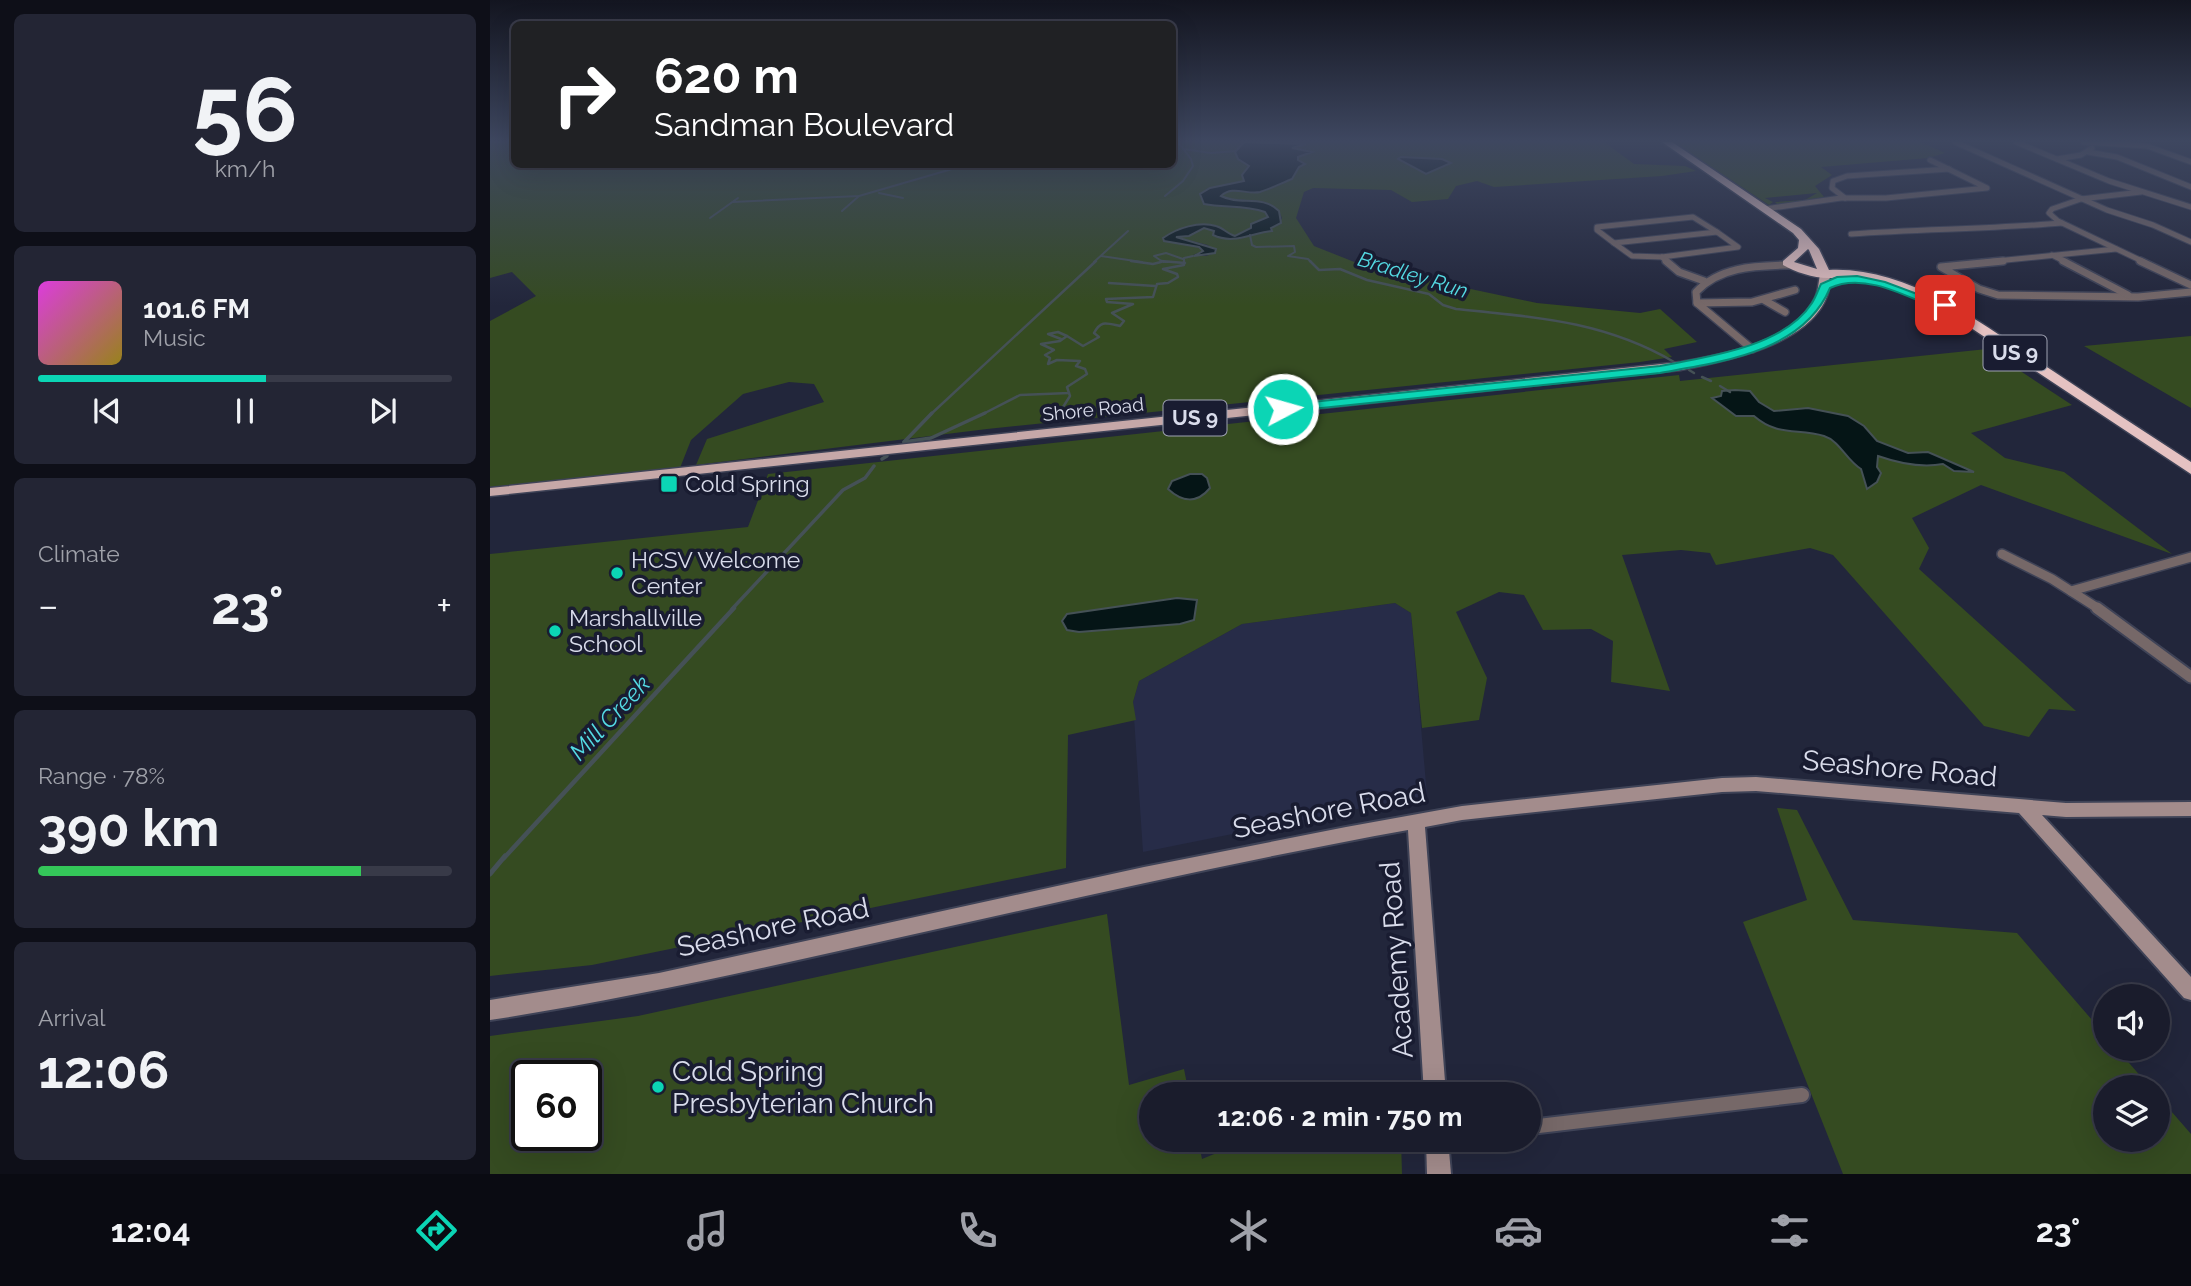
<!DOCTYPE html>
<html lang="en">
<head>
<meta charset="utf-8">
<style>
	:root { --surface:#1a1c2c; --page:#232534; --text:#f1f3f6; --muted:#9fa1a9; --line:#383a48; --accent:#0bd5b5 }
	body { margin:0; font-family:Raleway,sans-serif; background:var(--page); color:var(--text); height:100vh; display:flex; flex-direction:column; font-size:26px; white-space:nowrap }
	* { box-sizing:border-box; margin:0 }
	p { font-size:23px; color:var(--muted) }
	.icon { flex:none; width:38px; height:38px; fill:none; stroke:currentColor; stroke-width:2; stroke-linecap:round; stroke-linejoin:round }
	.map { position:relative; flex:1; overflow:hidden }
	.sheet { display:flex; flex-direction:column; gap:14px; padding:14px; background:#0e0f18; width:490px }
	.sheet>* { flex:none }
	.guide { position:absolute; left:21px; top:21px; width:665px; height:147px; border-radius:10px; box-shadow:0 7px 28px #0002,0 0 0 2px var(--line); background:#202124; color:#fff; overflow:hidden }
	.fabs { position:absolute; left:1603px; top:984px; display:grid; gap:14px }
	.fabs a { display:grid; place-items:center; width:77px; height:77px; border-radius:50%; background:var(--surface); box-shadow:0 7px 28px #0002,0 0 0 2px var(--line); font-size:35px }
	.speed { position:absolute; left:21px; top:1060px; display:flex; gap:14px; font-size:35px; font-weight:700; text-align:center }
	.speed>* { display:grid; place-content:center; width:91px; height:91px; border-radius:50%; background:var(--surface); box-shadow:0 7px 28px #0002,0 0 0 2px var(--line); line-height:1 }
	.speed .limit { border:4px solid #111; border-radius:10px; background:#fff; color:#111 }
	.pin { position:absolute; display:grid; place-items:center; width:60px; height:60px; color:#fff; margin:-30px; border-radius:14px; box-shadow:0 4px 10px #0006 }
	.me { position:absolute; width:77px; margin:-38px; rotate:84deg; stroke-linejoin:round; filter:drop-shadow(0 0 5px #0008) }
	.turn { display:flex; align-items:center; gap:24px; height:147px; padding:0 28px; font-size:32px }
	.turn .icon { width:91px; height:91px; stroke-width:2.5 }
	.turn b { display:block; font-size:49px; line-height:60px }
	.big { font-size:52px; font-weight:700; line-height:1.1 }
	.sheet .tile { flex:1; display:flex; flex-direction:column; justify-content:center; gap:10px; min-width:0; padding:0 24px; border-radius:10px; background:var(--page) }
	.sheet .dial { align-items:center; gap:0 }
	.dial b { font-size:91px; line-height:1 }
	.song { display:flex; align-items:center; gap:21px }
	.cover { width:84px; height:84px; border-radius:10px; background:linear-gradient(135deg,hsl(300 70% 55%),hsl(50 70% 35%)) }
	.played { height:7px; border-radius:4px; background:linear-gradient(90deg,var(--accent) 55%,var(--line) 55%) }
	.keys { display:flex; justify-content:space-around; direction:ltr }
	.heat { display:flex; justify-content:space-between; align-items:center; font-size:38px; direction:ltr }
	.charge { height:10px; border-radius:5px; background:linear-gradient(90deg,#34c759 78%,var(--line) 0) }
	.trip { position:absolute; left:649px; top:1082px; width:402px; height:70px; border-radius:35px; background:var(--surface); box-shadow:0 7px 28px #0002,0 0 0 2px var(--line); font-weight:700; line-height:70px; text-align:center }
	.tabs { display:flex; height:112px; justify-content:space-around; align-items:center; background:#0a0b12; color:var(--muted) }
	.tabs .icon { width:49px; height:49px }
	.tabs .active { color:var(--accent) }
	.tabs b { font-size:32px; color:var(--text) }
	main { display:flex; flex:1; min-height:0 }
	.map>svg:first-child { display:block }
	.built { fill:#272c48 }
	.green { fill:#354b21; fill-rule:evenodd }
	.water { fill:#051516; stroke:#455156; stroke-width:2 }
	.lines { fill:none; stroke-linecap:round; stroke-linejoin:round }
	.stream-far4 { stroke:#455156; stroke-width:2 }
	.stream-far3 { stroke:#455156; stroke-width:2.5 }
	.stream-far2 { stroke:#455156; stroke-width:3.5 }
	.stream-far1 { stroke:#455156; stroke-width:4.5 }
	.stream { stroke:#455156; stroke-width:5 }
	.street-far4-casing { stroke:#3f4357; stroke-width:7 }
	.street-far3-casing { stroke:#3f4357; stroke-width:10 }
	.street-far2-casing { stroke:#3f4357; stroke-width:12 }
	.street-far1-casing { stroke:#3f4357; stroke-width:15 }
	.street-casing { stroke:#3f4357; stroke-width:18 }
	.secondary-casing { stroke:#3f4357; stroke-width:4 }
	.primary-casing { stroke:#3f4357; stroke-width:3 }
	.highway-casing { stroke:#3f4357; stroke-width:3 }
	.street-far4 { stroke:#766868; stroke-width:5 }
	.street-far3 { stroke:#766868; stroke-width:7 }
	.street-far2 { stroke:#766868; stroke-width:9 }
	.street-far1 { stroke:#766868; stroke-width:11 }
	.street { stroke:#766868; stroke-width:14 }
	.secondary { fill:#a38c8c; fill-rule:evenodd }
	.primary { fill:#c6a8a8; fill-rule:evenodd }
	.highway { fill:#e5c2c2; fill-rule:evenodd }
	.route { fill:#0bd5b5; stroke:#078a76; stroke-width:2 }
	.poi-dot { fill:#0bd5b5; stroke:#191c31; stroke-width:2.5 }
	.labels { text-anchor:middle; stroke-width:7; stroke-linejoin:round; paint-order:stroke }
	.far-street-label { font-size:19px; fill:#d9dceb; stroke:#191c31 }
	.far-water-label { font-size:21px; font-style:italic; fill:#54dae3; stroke:#191c31 }
	.shield { fill:#191c31; stroke:#9fa2b3; stroke-width:2 }
	.shield-label { font-size:21px; font-weight:bold; fill:#d9dceb }
	.poi-label { font-size:23px; fill:#d9dceb; stroke:#191c31; text-anchor:start }
	.water-label { font-size:24px; font-style:italic; fill:#54dae3; stroke:#191c31 }
	.near-street-label { font-size:28px; fill:#d9dceb; stroke:#191c31 }
	.near-poi-label { font-size:28px; fill:#d9dceb; stroke:#191c31; text-anchor:start }
</style>
</head>
<body>
<main>
<section class="sheet">
<div class="tile dial"><b>56</b><p>km/h</p></div>
<div class="tile">
<div class="song"><i class="cover"></i><div><b>101.6 FM</b><p>Music</p></div></div>
<div class="played"></div>
<div class="keys"><svg class="icon" aria-label="previous" viewBox="0 0 24 24"><path d="M18 5L8 12l10 7zM5 5v14"/></svg><svg class="icon" aria-label="pause" viewBox="0 0 24 24"><path d="M8 5v14M16 5v14"/></svg><svg class="icon" aria-label="next" viewBox="0 0 24 24"><path d="M6 5l10 7-10 7zM19 5v14"/></svg></div>
</div>
<div class="tile"><p>Climate</p>
<div class="heat"><a>−</a><b class="big">23°</b><a>+</a></div>
</div>
<div class="tile"><p>Range · 78%</p><b class="big">390 km</b><div class="charge"></div></div>
<div class="tile"><p>Arrival</p><b class="big">12:06</b></div>
</section>
<div class="map">
<svg width="1701" height="1174" viewBox="0 0 1701 1174">
	<rect width="100%" height="100%" fill="#22263b"/>
	<polygon class="built" points="905,603 921,613 937,795 653,852 643,702 649,681 752,624"/>
	<g class="green">
		<path d="M0,142H24V164H682L683,142H754L750,144L749,149L745,152L748,159L759,166L752,175L754,181L716,189L713,203C734,209 753,206 774,212L778,217L761,224V228L745,236C737,234 734,228 726,226C710,221 685,228 673,240L711,248L713,251L703,255L716,256L725,253L718,245L686,237L699,236L714,228L750,239L771,232L782,231L781,228L789,225L792,218C783,192 751,205 731,196C742,186 756,193 769,192C777,191 799,182 804,176C809,170 808,167 815,163L807,160L808,157L820,153L817,150L802,148L816,145L802,142H1114L1144,164L1195,166L1206,171L1172,176L1004,187L987,181L966,186L958,199L922,202L901,190L823,188L814,192L806,218L824,246L877,267L1047,303L1150,313L1170,309L1207,342L1174,349L1182,357L1150,362L497,429L206,465L217,439L334,402L324,384L299,382L253,394L201,440L190,468L0,487V321L46,296L22,272L0,278Z"/>
		<polygon points="1184,142 1431,142 1455,153 1438,158 1331,167 1342,175 1325,186 1334,197 1288,205 1285,202 1315,200 1327,193 1275,198 1283,202 1279,205"/>
		<polygon points="1701,336 1701,408 1594,346"/>
		<polygon points="1497,349 1582,405 1481,433 1515,458 1574,472 1682,554 1491,485 1422,518 1439,548 1429,569 1586,711 1559,709 1539,737 1494,726 1343,555 1320,548 1226,565 1220,553 1191,550 1132,555 1180,691 1121,682 1123,641 1101,629 1053,630 1034,595 1009,592 966,612 997,678 989,720 932,728 921,613 905,603 752,624 649,681 643,702 646,720 578,735 576,868 102,965 0,976 0,554 258,527 278,474 1189,375 1190,381"/>
		<polygon points="1287,808 1307,810 1363,920 1527,933 1615,1035 1615,1048 1626,1048 1660,1087 1615,1087 1615,1139 1668,1139 1668,1096 1701,1134 1701,1174 1353,1174 1253,922 1317,900"/>
		<path d="M617,914L639,1085L694,1069L699,1094H662V1139H708L712,1159L761,1139H911L912,1174H0V1036L148,1016ZM96,1076V1136H37V1076Z"/>
	</g>
	<g class="water">
		<path d="M754,142L814,144H816L802,148L822,152L808,157V160L815,164L809,167L802,179C792,183 780,189 770,192C756,195 743,185 731,196C750,206 772,194 789,211L791,223L781,228L782,231C761,233 744,245 723,235L724,231L714,228L699,236L686,237L726,249L725,253L704,256L713,251L709,247L674,241L673,238C687,228 709,221 726,226C734,228 737,234 745,236L761,228V224L778,217L775,212C754,205 735,208 714,204L710,194L720,188L754,181L752,175L759,166L748,159L745,152Z"/>
		<polygon points="911,157 952,159 961,163 936,174 908,159"/>
		<path d="M1245,390L1260,391L1269,402L1284,411L1318,408L1358,416L1374,426L1387,441L1418,453L1438,452L1484,472L1464,471L1453,464C1432,468 1408,463 1388,456L1387,467L1391,473L1387,482L1377,489L1371,469C1356,460 1350,441 1334,436C1308,428 1288,437 1264,416H1246L1222,398L1231,396L1232,391Z"/>
		<path d="M700,474H712L717,478L720,488C707,504 692,502 678,489L682,481Z"/>
		<polygon points="687,598 707,600 704,620 690,624 589,632 577,630 572,621 577,614"/>
	</g>
	<g class="lines">
		<g class="stream-far4">
			<polyline points="3,142 10,142"/>
			<polyline points="693,149 721,153 745,151"/>
			<polyline points="389,193 413,198"/>
			<polyline points="675,196 693,181 703,166 701,159 688,142"/>
			<polyline points="243,202 369,196 462,169 455,164"/>
			<polyline points="352,211 369,196"/>
			<polyline points="220,218 248,198"/>
			<polyline points="760,235 762,245 766,247 804,246 805,252 798,256 818,259 821,262"/>
			<polyline points="611,256 652,262"/>
			<polyline points="604,262 638,231"/>
			<polyline points="681,262 673,262 664,256 676,253 693,259"/>
			<polyline points="694,262 694,258 703,256"/>
		</g>
		<g class="stream-far3">
			<polyline points="641,261 663,264 671,262"/>
			<polyline points="671,261 695,263"/>
			<path d="M820,261L829,270L850,269L877,280L939,294L953,305L966,309C1045,317 1114,321 1184,362"/>
			<polyline points="619,283 665,286"/>
			<polyline points="571,339 558,334 568,332 577,336"/>
			<polyline points="1199,370 1204,373"/>
			<polyline points="1212,377 1221,381"/>
			<polyline points="1230,386 1240,392"/>
			<polyline points="440,415 606,261"/>
			<path d="M491,415L530,395L579,393L577,387L597,374L595,369L586,366L590,361L567,360L558,364L560,358L555,355L564,350L551,344L570,341L577,336L593,346L609,337L604,333C611,320 616,323 630,326L634,321L622,313L643,304L617,302L616,299L663,297L667,284L678,283L688,277L687,274L673,269L694,265V261"/>
			<polyline points="568,415 580,396 579,393"/>
		</g>
		<g class="stream-far2">
			<polyline points="567,416 568,413"/>
			<polyline points="414,442 441,438 495,413"/>
			<polyline points="414,442 442,413"/>
			<polyline points="392,459 397,456"/>
			<polyline points="242,609 353,490 375,478 384,466"/>
		</g>
		<polyline class="stream-far1" points="14,858 244,608"/>
		<polyline class="stream" points="0,874 15,856"/>
		<g class="street-far4-casing">
			<g id="street-far4">
				<polyline points="1465,142 1617,210 1663,225 1701,242"/>
				<polyline points="1526,142 1619,181 1701,207"/>
				<polyline points="1594,142 1657,146 1701,162"/>
				<polyline points="1598,152 1627,157 1701,187"/>
				<polyline points="1567,159 1591,155 1602,148"/>
				<polyline points="1651,192 1591,199 1562,209 1559,213 1568,221 1654,262"/>
				<polyline points="1355,198 1342,188 1343,181 1357,176 1459,169"/>
				<polyline points="1275,209 1351,198 1396,198 1497,188 1440,160"/>
				<polygon points="1227,232 1248,247 1172,257 1142,256 1124,243"/>
				<path d="M1361,234C1432,229 1501,229 1572,223"/>
				<polyline points="1124,243 1107,230 1107,227 1203,217 1227,232"/>
				<polyline points="1562,255 1576,262"/>
				<polyline points="1172,257 1178,262"/>
				<polyline points="1496,262 1626,249"/>
			</g>
		</g>
		<g class="street-far3-casing">
			<g id="street-far3">
				<polyline points="1176,261 1189,272 1214,281"/>
				<polyline points="1513,261 1451,267 1489,289 1508,295 1648,297 1701,292"/>
				<polyline points="1573,261 1638,295"/>
				<polyline points="1650,261 1701,285"/>
				<polyline points="1274,300 1295,312"/>
				<polyline points="1207,303 1262,302 1305,290"/>
				<path d="M1262,349L1207,303L1206,292C1230,266 1266,266 1299,265"/>
			</g>
		</g>
		<g class="street-far2-casing">
			<g id="street-far2">
				<polyline points="1512,554 1562,579 1609,609"/>
				<polyline points="1581,591 1701,557"/>
			</g>
		</g>
		<g class="street-far1-casing">
			<polyline id="street-far1" points="1607,608 1701,677"/>
		</g>
		<g class="street-casing">
			<polyline id="street" points="1040,1127 1312,1095"/>
		</g>
		<g class="secondary-casing">
			<g id="secondary">
				<path d="M1266,777L1576,803L1701,802V816L1576,817L1552,815L1701,977V1000L1694,998L1529,813L1266,791L1232,792L972,820L935,827L956,1094H934L918,830C741,862 565,903 389,942C260,971 131,1000 0,1020V1000L169,973L654,867L856,827L972,806L1232,778Z"/>
				<polygon points="936,1139 958,1139 961,1174 937,1174"/>
			</g>
		</g>
		<g class="primary-casing">
			<path id="primary" d="M1331,272L1340,274C1339,281 1340,289 1337,296C1319,345 1236,361 1191,370L0,496V488L1191,362C1235,354 1302,343 1325,298C1329,290 1328,280 1331,272Z"/>
		</g>
		<g class="highway-casing">
			<path id="highway" d="M1172,142H1182L1311,229L1329,249L1339,270C1421,266 1499,329 1563,371C1609,402 1655,432 1701,462V474L1451,308L1398,286L1352,276C1335,282 1309,274 1293,265V261L1308,248L1309,240L1303,233ZM1318,249L1319,250L1327,269L1304,262Z"/>
		</g>
		<use href="#street-far4" class="street-far4"/>
		<use href="#street-far3" class="street-far3"/>
		<use href="#street-far2" class="street-far2"/>
		<use href="#street-far1" class="street-far1"/>
		<use href="#street" class="street"/>
		<use href="#secondary" class="secondary"/>
		<use href="#primary" class="primary"/>
		<use href="#highway" class="highway"/>
	</g>
	<linearGradient id="sky" x2="0" y2="1"><stop stop-color="#131520"/><stop offset="0.46" stop-color="#3e4760"/><stop offset="1" stop-color="#3e4760" stop-opacity="0"/></linearGradient>
	<rect width="1701" height="306" fill="url(#sky)"/>
	<path class="route" d="M1367,276L1395,282L1451,303H1459L1465,310L1455,312C1421,299 1376,271 1340,288C1313,352 1231,362 1170,373L793,412L787,409L793,405L1170,366C1217,357 1294,347 1322,303C1326,297 1328,290 1331,284L1347,277Z"/>
	<g class="poi-dot">
		<rect x="170" y="475" width="18" height="18" rx="3.5"/>
		<circle cx="127" cy="573" r="7"/>
		<circle cx="65" cy="631" r="7"/>
		<circle cx="168" cy="1087" r="7"/>
	</g>
	<g class="labels">
		<g class="far-street-label">
			<text transform="translate(603 409) rotate(-6)" y="7">Shore Road</text>
		</g>
		<g class="far-water-label">
			<text transform="translate(923 275) rotate(17)" y="7">Bradley Run</text>
		</g>
		<g class="shield">
			<rect x="1493.5" y="335.5" width="63" height="35" rx="5"/>
			<rect x="673.5" y="400.5" width="63" height="35" rx="5"/>
		</g>
		<g class="shield-label">
			<text x="1525" y="360">US 9</text>
			<text x="705" y="425">US 9</text>
		</g>
		<g class="poi-label">
			<text x="195" y="492">Cold Spring</text>
			<text x="141" y="568">HCSV Welcome<tspan x="141" dy="26">Center</tspan></text>
			<text x="79" y="626">Marshallville<tspan x="79" dy="26">School</tspan></text>
		</g>
		<g class="water-label">
			<text transform="translate(120 718) rotate(-47)" y="8">Mill Creek</text>
		</g>
		<g class="near-street-label">
			<text transform="translate(1410 768) rotate(5)" y="10">Seashore Road</text>
			<text transform="translate(839 810) rotate(-11)" y="10">Seashore Road</text>
			<text transform="translate(283 927) rotate(-12)" y="10">Seashore Road</text>
			<text transform="translate(906 960) rotate(-94)" y="10">Academy Road</text>
		</g>
		<g class="near-poi-label">
			<text x="182" y="1081">Cold Spring<tspan x="182" dy="32">Presbyterian Church</tspan></text>
		</g>
	</g>
</svg>
<div class="fabs">
<a><svg class="icon" aria-label="sound" viewBox="0 0 24 24"><path d="M4 9h4l5-4v14l-5-4H4zM17 9q2 3 0 6"/></svg></a>
<a><svg class="icon" aria-label="layers" viewBox="0 0 24 24"><path d="M12 4l9 5-9 5-9-5zM3 14l9 5 9-5"/></svg></a>
</div>
<div class="speed"><div class="limit">60</div></div>
<div class="pin" style="left:1455px;top:305px;background:#d93025"><svg class="icon" aria-label="arrive" viewBox="0 0 24 24"><path d="M6 21V4h12l-3 4 3 4H6"/></svg></div>
<svg class="me" style="left:793px;top:409px" viewBox="-20 -20 40 40"><circle r="17" fill="#0bd5b5" stroke="#fff" stroke-width="3"/><path d="M0-11L8 9 0 5-8 9z" fill="#fff"/></svg>
<div class="trip">12:06 · 2 min · 750 m</div>
<div class="guide">
<div class="turn"><svg class="icon" aria-label="right" viewBox="0 0 24 24"><path d="M7 20v-9h11M14 6l5 5-5 5"/></svg><div><b>620 m</b>Sandman Boulevard</div></div>
</div>
</div>
</main>
<nav class="tabs">
<b>12:04</b>
<svg class="icon active" aria-label="directions" viewBox="0 0 24 24"><path d="M12 3l9 9-9 9-9-9zM9 14v-3h6M13 9l2 2-2 2"/></svg>
<svg class="icon" aria-label="music" viewBox="0 0 24 24"><path d="M9 18V5l10-2v13"/><circle cx="6" cy="18" r="3"/><circle cx="16" cy="16" r="3"/></svg>
<svg class="icon" aria-label="phone" viewBox="0 0 24 24"><path d="M5 4h4l2 5-3 2q2 4 5 5l2-3 5 2v4C11 20 4 13 5 4z"/></svg>
<svg class="icon" aria-label="climate" viewBox="0 0 24 24"><path d="M12 3v18M4 7l16 10M4 17L20 7"/></svg>
<svg class="icon" aria-label="car" viewBox="0 0 24 24"><path d="M5 17H2v-5l4-1 3-4h7l3 4 3 1v5h-3M9 17h6M6 11h13"/><circle cx="7" cy="17" r="2"/><circle cx="17" cy="17" r="2"/></svg>
<svg class="icon" aria-label="filters" viewBox="0 0 24 24"><path d="M4 7h16M4 17h16"/><circle cx="9" cy="7" r="2"/><circle cx="15" cy="17" r="2"/></svg>
<b>23°</b>
</nav>
</body>
</html>
